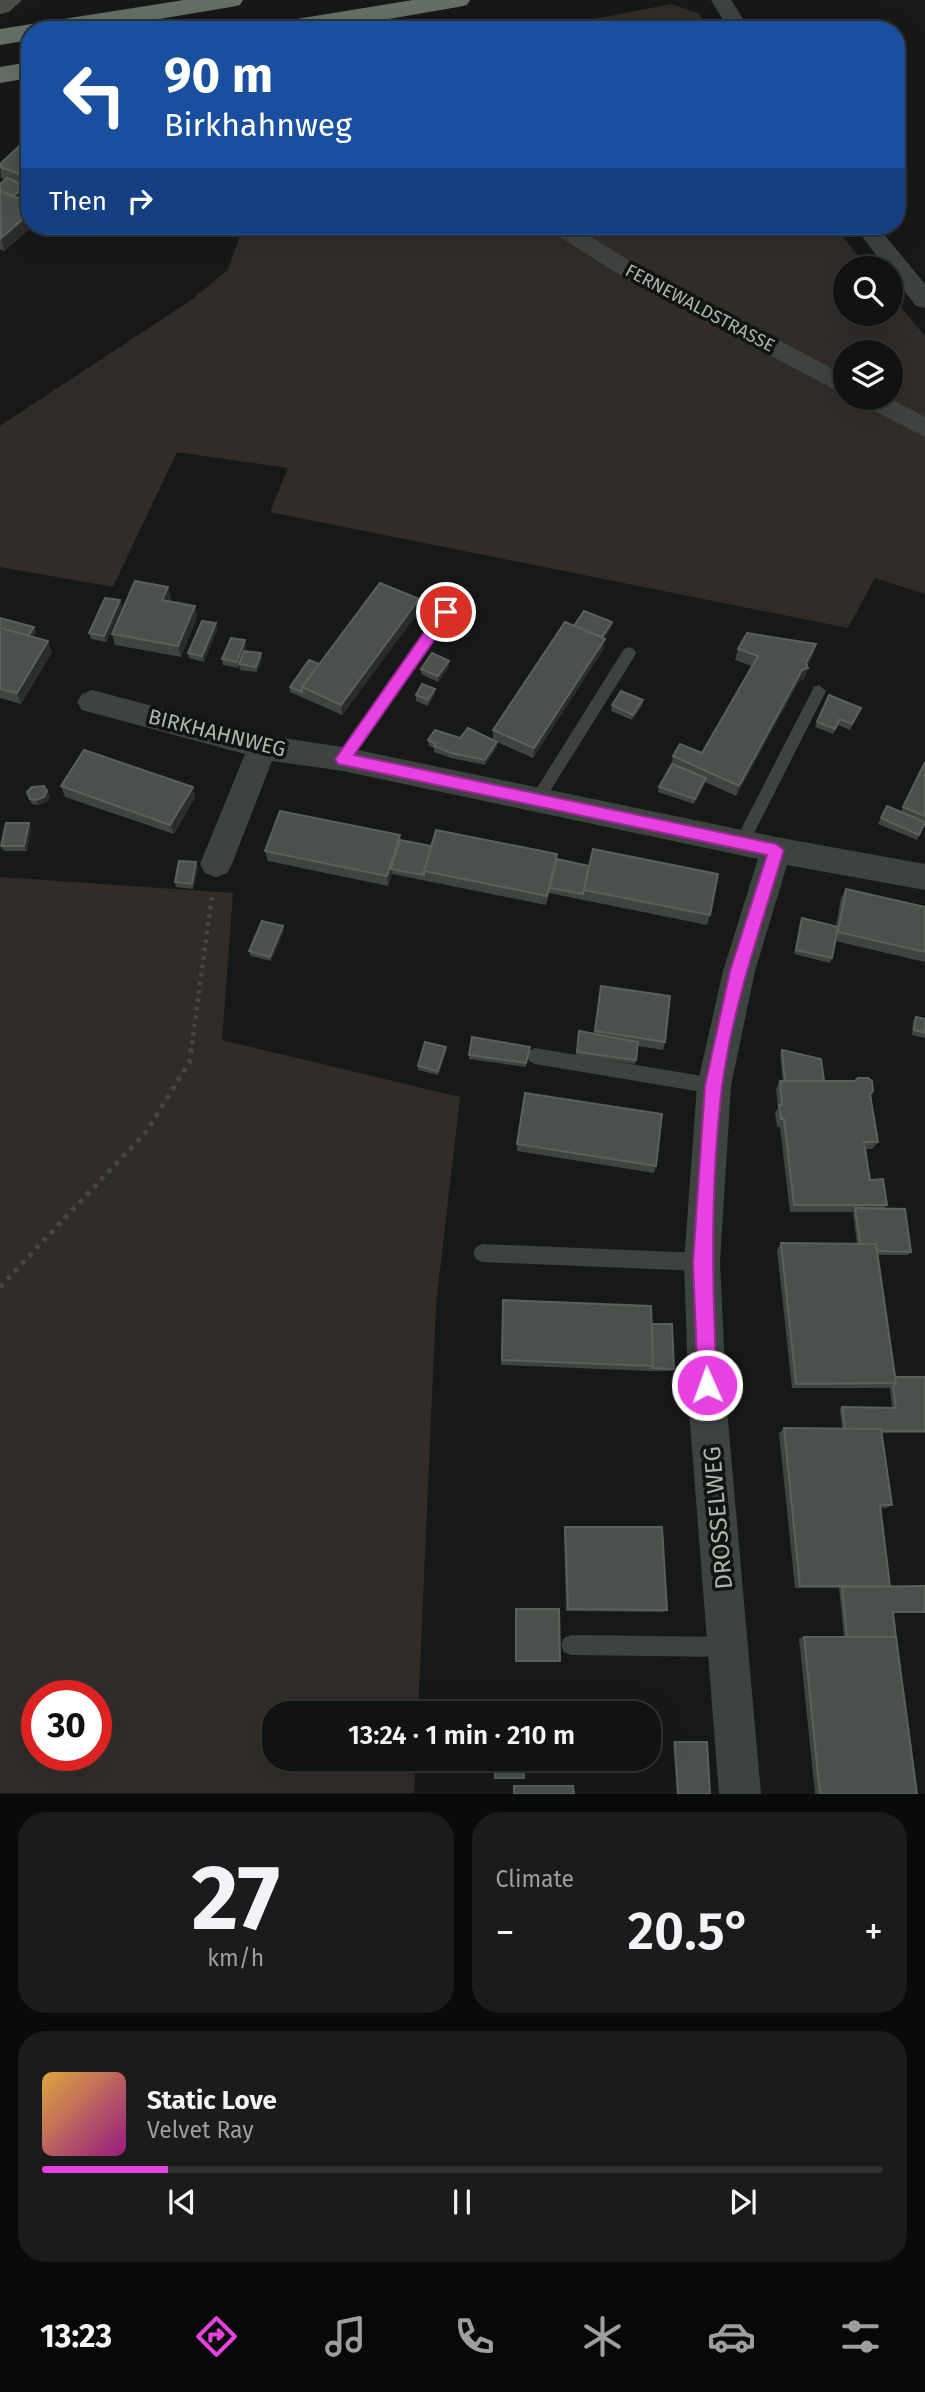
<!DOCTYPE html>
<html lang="en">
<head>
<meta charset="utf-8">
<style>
	:root { --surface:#111312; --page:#1a1c1b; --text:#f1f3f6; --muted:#9c9e9f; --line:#303232; --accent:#e841e2 }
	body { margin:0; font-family:"Fira Sans",sans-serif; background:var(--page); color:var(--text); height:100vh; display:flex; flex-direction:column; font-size:26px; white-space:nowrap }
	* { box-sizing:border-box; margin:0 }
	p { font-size:23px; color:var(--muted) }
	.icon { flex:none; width:38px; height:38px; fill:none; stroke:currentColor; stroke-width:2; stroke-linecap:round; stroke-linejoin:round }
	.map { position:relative; height:1794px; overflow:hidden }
	.side { display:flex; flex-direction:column; gap:18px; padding:18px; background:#090a0a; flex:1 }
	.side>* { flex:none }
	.banner { position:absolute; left:21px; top:21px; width:884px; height:214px; border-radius:28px; box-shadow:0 7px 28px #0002,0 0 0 2px var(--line); background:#1a4fa0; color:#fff; overflow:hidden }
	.controls { position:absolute; left:833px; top:256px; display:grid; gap:14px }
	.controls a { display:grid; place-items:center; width:70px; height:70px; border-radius:50%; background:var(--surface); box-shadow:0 7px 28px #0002,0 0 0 2px var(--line); font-size:35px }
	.speed { position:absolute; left:21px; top:1680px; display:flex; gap:14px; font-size:35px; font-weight:700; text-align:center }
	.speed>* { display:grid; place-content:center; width:91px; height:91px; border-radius:50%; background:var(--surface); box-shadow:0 7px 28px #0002,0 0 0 2px var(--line); line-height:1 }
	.speed .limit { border:10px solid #d22; background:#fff; color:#111 }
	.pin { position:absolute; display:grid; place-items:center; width:60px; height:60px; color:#fff; margin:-30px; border:4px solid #fff; border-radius:50%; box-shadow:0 2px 7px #0007 }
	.me { position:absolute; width:77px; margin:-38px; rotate:358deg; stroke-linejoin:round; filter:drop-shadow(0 0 5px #0008) }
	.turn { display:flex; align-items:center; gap:24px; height:147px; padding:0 28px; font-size:32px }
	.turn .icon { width:91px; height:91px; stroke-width:2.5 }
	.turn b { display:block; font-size:49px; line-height:60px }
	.then { display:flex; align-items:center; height:66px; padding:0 28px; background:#0003; gap:14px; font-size:26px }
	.big { font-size:52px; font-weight:600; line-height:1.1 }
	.side .tile { flex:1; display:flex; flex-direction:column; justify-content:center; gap:10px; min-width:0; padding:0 24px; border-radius:28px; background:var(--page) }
	.side .dial { align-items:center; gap:0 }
	.dial b { font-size:91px; line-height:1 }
	.song { display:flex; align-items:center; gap:21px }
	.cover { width:84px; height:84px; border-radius:10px; background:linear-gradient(135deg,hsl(40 70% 55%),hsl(310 70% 35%)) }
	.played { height:7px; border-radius:4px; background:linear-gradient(90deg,var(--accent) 15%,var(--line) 15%) }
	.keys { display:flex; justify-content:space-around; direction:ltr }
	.heat { display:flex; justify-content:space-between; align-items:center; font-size:38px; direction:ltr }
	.side .tiles { flex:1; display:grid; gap:18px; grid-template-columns:1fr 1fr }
	.tile:last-child { grid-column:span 2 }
	.trip { position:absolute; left:262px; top:1701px; width:399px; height:70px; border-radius:28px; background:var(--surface); box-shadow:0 7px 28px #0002,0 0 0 2px var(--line); font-weight:600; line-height:70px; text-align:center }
	.menu { display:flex; height:112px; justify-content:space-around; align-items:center; background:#070807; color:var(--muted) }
	.menu .icon { width:49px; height:49px }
	.menu .active { color:var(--accent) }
	.menu b { font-size:32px; color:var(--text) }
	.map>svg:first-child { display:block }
	.green { fill:#312c28; fill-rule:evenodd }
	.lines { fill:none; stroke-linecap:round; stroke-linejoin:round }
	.path-far1 { stroke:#414741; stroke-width:4.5; stroke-dasharray:3.5 5; stroke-linecap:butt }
	.path { stroke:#414741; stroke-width:5; stroke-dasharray:4.5 6; stroke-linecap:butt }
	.service { fill:#3e433f; fill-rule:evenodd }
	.minor { fill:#3e433f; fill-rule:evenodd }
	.secondary { fill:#474e48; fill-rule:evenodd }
	.motorway { fill:#656f66; fill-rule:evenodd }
	.wall { fill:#3f4440 }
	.shaded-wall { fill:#2a2d2b }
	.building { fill:#4b504c; stroke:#5a605a; stroke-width:2 }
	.route { fill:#e841e2; stroke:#972a93; stroke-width:2 }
	.labels { text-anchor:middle; stroke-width:7; stroke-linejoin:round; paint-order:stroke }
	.far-street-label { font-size:18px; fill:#aab8ab; stroke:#121413 }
	.street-label { font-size:21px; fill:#aab8ab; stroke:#121413 }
	.near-street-label { font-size:24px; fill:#aab8ab; stroke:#121413 }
</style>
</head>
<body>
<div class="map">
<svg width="925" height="1794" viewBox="0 0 925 1794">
	<rect width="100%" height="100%" fill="#171918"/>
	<g class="green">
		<polygon points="672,4 699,14 710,30 536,30"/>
		<path d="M243,226H834L868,268H845V313H891V295L925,336V594L875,578L848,628L270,512L288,468L177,452L113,587L0,567V426L191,300L228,270ZM845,352H891V397H845Z"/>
		<path d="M0,877L233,893L222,1040L460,1097L436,1305L418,1713H275V1759H416L414,1793H0ZM37,1696H96V1755H37Z"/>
	</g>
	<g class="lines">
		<polyline class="path-far1" points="192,1044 212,896"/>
		<polyline class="path" points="0,1287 146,1132 190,1061 192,1043"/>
		<g class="service">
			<polygon points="446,607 451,608 453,612 451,616 348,763 338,763 336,759 338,755 441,608"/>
			<polygon points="629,647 634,649 636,653 634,657 542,804 532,804 529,800 532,796 624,649"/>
			<polygon points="819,685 826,691 747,847 737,847 734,842 737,837 814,687"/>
			<polygon points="535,1048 714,1078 720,1080 722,1086 720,1092 714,1094 535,1064 529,1061 527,1056 529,1051"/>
			<polygon points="482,1244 702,1253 708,1256 711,1262 708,1268 702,1271 482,1262 476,1259 473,1253 476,1247"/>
			<polygon points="571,1635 728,1637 735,1640 738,1647 735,1654 728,1657 571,1655 564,1652 561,1645 564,1638"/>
		</g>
		<g class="minor">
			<polygon points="711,0 731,0 750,30 729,30"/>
			<polygon points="546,226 574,226 646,271 845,375 845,395 630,281 550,231"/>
			<polygon points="854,226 877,226 925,284 925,308 916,306 891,274 891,268 886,268"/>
			<polygon points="855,397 888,397 925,417 925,437 858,403"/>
			<polygon points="92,690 263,735 343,747 776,837 925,864 925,890 787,865 755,971 731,1086 720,1262 727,1410 761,1794 719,1794 689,1410 684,1262 697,1086 723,971 758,859 343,771 272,761 232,864 227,873 216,877 205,873 200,864 245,754 82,710 77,702 82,694"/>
		</g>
		<polygon class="secondary" points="0,0 22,0 9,12 0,14"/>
		<g class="motorway">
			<polygon points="184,0 243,0 240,5 231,7 93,30 30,30 30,40 0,45 0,29"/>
			<polygon points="413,0 470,0 467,5 458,7 325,30 266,30 269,25 278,22"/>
			<polygon points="30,62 30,78 0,83 0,67"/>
		</g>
	</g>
	<g class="wall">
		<polygon points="30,140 30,189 26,188 27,192 19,199 30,226 33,226 4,251 0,249 0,184 5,180 1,178 0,164"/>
		<polygon points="171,598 169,601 195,606 197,617 181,657 115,645 112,634"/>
		<polygon points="419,599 419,611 342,715 290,692 290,687 319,664"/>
		<polygon points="120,600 122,606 106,642 91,639 89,633"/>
		<polygon points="0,618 36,632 33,637 52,652 21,704 0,698"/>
		<polygon points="612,622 611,628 604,638 603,650 533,758 497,742 497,747 485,765 451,758 434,752 434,748 429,746 428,740 460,738 493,740 493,730 574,626"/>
		<polygon points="217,629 204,662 189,658 188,653"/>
		<polygon points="816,644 813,655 807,666 808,668 804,679 799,681 736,796 705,782 694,804 658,792 659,787 671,766 673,756 702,753 752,666 735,660 738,649"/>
		<polygon points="246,646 245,651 261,653 262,659 257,672 240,670 239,665 238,668 223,665 222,659"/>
		<polygon points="449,667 438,682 421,674 421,669"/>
		<polygon points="435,694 428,706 416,701 416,695"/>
		<polygon points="643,700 642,706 632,720 611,711 612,705"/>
		<polygon points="861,708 850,730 838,725 833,734 815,727 817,722"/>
		<polygon points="925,762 925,828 923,827 917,840 878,824 887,806 901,812"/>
		<polygon points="61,786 193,787 195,797 174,834 65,797"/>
		<polygon points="27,792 50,796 47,802 39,805 32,804"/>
		<polygon points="29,823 31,828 27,851 4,851 1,846"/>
		<polygon points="400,835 400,840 431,846 557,854 557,859 710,915 707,925 549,893 546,905 392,874 388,886 268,861 265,851"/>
		<polygon points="198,867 193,889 176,887 175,882"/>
		<polygon points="846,889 925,907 925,962 835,941 832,958 830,963 794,954 800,923 802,918 836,926 841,898"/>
		<polygon points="284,931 271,961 251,956 249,951"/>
		<polygon points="599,995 665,1042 663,1050 638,1046 635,1064 576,1056 579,1031 594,1033"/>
		<polygon points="916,1017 925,1019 925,1038 912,1035 913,1021"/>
		<polygon points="446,1047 446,1051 438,1075 418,1070 418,1066"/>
		<polygon points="530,1047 526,1067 469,1059 469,1055"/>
		<polygon points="782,1050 824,1081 873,1091 871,1096 878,1142 872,1149 866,1149 870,1180 887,1205 884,1208 911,1252 908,1255 877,1255 895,1377 925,1377 925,1433 882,1433 892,1505 886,1508 880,1508 890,1586 925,1586 925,1613 893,1613 917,1794 815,1794 799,1638 804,1637 844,1637 839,1588 795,1588 779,1433 784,1428 842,1429 840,1409 842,1407 892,1408 890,1388 792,1388 777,1250 781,1243 857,1244 853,1212 790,1212 780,1127 777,1127 775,1113 778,1108 776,1089 780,1081 783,1081 780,1054"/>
		<polygon points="517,1144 656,1166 654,1173 517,1151"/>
		<polygon points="503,1300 652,1324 674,1369 672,1371 650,1371 501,1365"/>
		<polygon points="565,1527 667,1610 664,1612 566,1611 564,1530"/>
		<polygon points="673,1742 707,1742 710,1794 677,1794"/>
	</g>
	<g class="shaded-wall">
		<polygon points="26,186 27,192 12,205 10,198"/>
		<polygon points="30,213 30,226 33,226 4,251 1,238"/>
		<polygon points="168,587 171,598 165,611 162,600"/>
		<polygon points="419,599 419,611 342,715 341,705"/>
		<polygon points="120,600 122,606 106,642 104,636"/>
		<polygon points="195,606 197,617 181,657 178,646"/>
		<polygon points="612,622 611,628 598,647 599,642"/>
		<polygon points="216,623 217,629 204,662 202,656"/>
		<polygon points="34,627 36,632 28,646 26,640"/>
		<polygon points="605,639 603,650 533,758 534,748"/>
		<polygon points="245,640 246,646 238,668 237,662"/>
		<polygon points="48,641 52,652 21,704 17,693"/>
		<polygon points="816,644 813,655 805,669 808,668 804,679 799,681 736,796 739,786"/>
		<polygon points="261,653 262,659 257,672 256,667"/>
		<polygon points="449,661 449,667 438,682 438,676"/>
		<polygon points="435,689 435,694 428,706 428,700"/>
		<polygon points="643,700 642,706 632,720 633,715"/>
		<polygon points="497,742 497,747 485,765 485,760"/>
		<polygon points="706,778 705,783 694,804 695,799"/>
		<polygon points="193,787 195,797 174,834 170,825"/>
		<polygon points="47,791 50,796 47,802 39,805 36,800"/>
		<polygon points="29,823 31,828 27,851 24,846"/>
		<polygon points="400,835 401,845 391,869 392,874 388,886 387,876"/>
		<polygon points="196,862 198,867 193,889 192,884"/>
		<polygon points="283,926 284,931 271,961 270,957"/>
		<polygon points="446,1047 446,1051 438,1075 438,1071"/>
	</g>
	<g class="building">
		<polygon points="27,139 30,140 30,178 0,167 0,164"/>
		<polygon points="7,178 26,186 13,196 0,191 0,184"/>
		<polygon points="0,191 30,203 30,213 1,238"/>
		<polygon points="135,581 168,587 162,600 195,606 178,646 112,634"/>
		<polygon points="380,583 419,599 341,705 302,687"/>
		<polygon points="105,598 120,600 104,636 89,633"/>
		<polygon points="584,611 612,622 602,637 574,626"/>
		<polygon points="0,618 34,627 28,636 0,628"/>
		<polygon points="202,621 216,623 202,656 188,653"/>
		<polygon points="565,622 605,639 534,748 493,730"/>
		<polygon points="0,628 48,641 17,693 0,689"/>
		<polygon points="747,633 816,644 806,663 808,668 802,670 739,786 673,756 680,744 702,753 758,656 738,649"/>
		<polygon points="231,638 245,640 237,662 222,659"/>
		<polygon points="244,651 261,653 256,667 239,664"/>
		<polygon points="432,653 449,661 438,676 421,669"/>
		<polygon points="309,660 319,664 302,687 302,692 290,687"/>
		<polygon points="422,684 435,689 428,700 416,695"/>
		<polygon points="621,691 643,700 633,715 612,705"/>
		<polygon points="829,695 861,708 852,724 840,719 835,729 817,722"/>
		<polygon points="468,728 497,742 485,760 451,753 434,746 436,744 428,740 435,730 460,738"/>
		<polygon points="84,750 193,787 170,825 61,786"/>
		<polygon points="925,762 925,816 903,807"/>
		<polygon points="672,764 706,778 695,799 659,787"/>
		<polygon points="44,786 47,791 44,797 36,800 30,799 27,792 32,787"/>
		<polygon points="887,806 925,822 919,835 881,818"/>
		<polygon points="280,811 400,835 387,876 265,851"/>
		<polygon points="6,823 29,823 24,846 1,846"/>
		<polygon points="436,830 557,854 547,896 424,871"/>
		<polygon points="400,840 431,846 424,871 424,875 391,869"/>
		<polygon points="593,849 718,874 710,915 584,890"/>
		<polygon points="557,859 589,866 583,894 550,888"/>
		<polygon points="179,861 196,862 192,884 175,882"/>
		<polygon points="846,889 925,907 925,952 838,932"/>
		<polygon points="802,918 838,927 832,958 796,950"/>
		<polygon points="262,921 283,926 270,957 249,951"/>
		<polygon points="601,986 670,996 665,1042 595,1031"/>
		<polygon points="916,1017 925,1019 925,1033 914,1030"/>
		<polygon points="579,1031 638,1042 636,1060 577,1052"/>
		<polygon points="472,1037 530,1047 526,1063 469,1055"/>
		<polygon points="425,1042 446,1047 438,1071 418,1066"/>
		<polygon points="782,1050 821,1059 824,1081 785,1081"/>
		<polygon points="858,1078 868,1078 872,1081 873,1091 870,1094 878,1142 864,1142 870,1180 883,1179 887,1205 794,1205 784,1119 781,1119 779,1105 782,1105 780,1081 855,1081"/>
		<polygon points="525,1093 662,1114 656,1166 517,1144"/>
		<polygon points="855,1208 905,1209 911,1252 877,1251 876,1244 860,1244"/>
		<polygon points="781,1243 876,1244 896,1383 796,1384"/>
		<polygon points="503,1300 651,1306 653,1366 502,1360"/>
		<polygon points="652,1324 672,1324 674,1369 652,1368 653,1366"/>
		<polygon points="895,1377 925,1377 925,1431 882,1431 881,1429 845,1429 842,1407 896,1408 893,1386 896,1383"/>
		<polygon points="784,1428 881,1429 892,1505 880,1505 890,1586 800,1586"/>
		<polygon points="565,1527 662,1527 667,1610 568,1609"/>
		<polygon points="925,1586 925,1612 893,1612 896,1638 847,1637 842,1587"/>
		<polygon points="516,1609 559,1609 560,1661 516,1661"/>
		<polygon points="804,1637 896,1637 917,1794 820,1794"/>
		<polygon points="675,1742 707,1742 710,1794 678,1794"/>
		<polygon points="495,1759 523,1759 524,1778 495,1778"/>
		<polygon points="514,1786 573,1786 574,1794 514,1794"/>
	</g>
	<path class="route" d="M446,607L453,612L451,616L354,755L776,844L784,850C761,926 732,1008 722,1087C710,1186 712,1286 717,1385L714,1392L707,1395L701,1392L698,1385L693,1262L705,1086L730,971L767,855L338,764L335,759L338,755L441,608Z"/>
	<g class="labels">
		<g class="far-street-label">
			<text transform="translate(700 308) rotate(28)" y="6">FERNEWALDSTRASSE</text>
		</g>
		<g class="street-label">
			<text transform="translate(217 733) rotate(14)" y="7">BIRKHAHNWEG</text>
		</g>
		<g class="near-street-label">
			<text transform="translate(718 1518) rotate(-95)" y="8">DROSSELWEG</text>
		</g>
	</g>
</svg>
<div class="controls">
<a><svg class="icon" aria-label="search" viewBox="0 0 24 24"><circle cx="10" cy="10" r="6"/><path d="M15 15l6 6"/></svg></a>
<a><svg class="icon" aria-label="layers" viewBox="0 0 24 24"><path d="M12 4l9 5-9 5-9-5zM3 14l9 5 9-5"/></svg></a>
</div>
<div class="speed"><div class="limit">30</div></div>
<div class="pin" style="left:446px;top:612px;background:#d93025"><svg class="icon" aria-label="arrive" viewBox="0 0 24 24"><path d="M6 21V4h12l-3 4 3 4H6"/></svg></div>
<svg class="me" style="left:707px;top:1385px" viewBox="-20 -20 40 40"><circle r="17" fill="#e841e2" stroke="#fff" stroke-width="3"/><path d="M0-11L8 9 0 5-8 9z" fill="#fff"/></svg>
<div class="trip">13:24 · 1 min · 210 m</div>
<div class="banner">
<div class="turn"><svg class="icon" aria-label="left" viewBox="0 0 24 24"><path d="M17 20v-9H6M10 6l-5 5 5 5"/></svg><div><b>90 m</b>Birkhahnweg</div></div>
<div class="then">Then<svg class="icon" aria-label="right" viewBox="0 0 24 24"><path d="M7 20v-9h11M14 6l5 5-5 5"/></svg></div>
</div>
</div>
<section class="side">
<div class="tiles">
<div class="tile dial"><b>27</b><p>km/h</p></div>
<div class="tile"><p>Climate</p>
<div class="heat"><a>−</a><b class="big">20.5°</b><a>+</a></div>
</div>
<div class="tile">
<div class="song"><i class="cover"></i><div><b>Static Love</b><p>Velvet Ray</p></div></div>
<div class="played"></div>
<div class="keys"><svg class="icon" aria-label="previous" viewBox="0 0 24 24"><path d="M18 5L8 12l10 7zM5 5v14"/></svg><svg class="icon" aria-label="pause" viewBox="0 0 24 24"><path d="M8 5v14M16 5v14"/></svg><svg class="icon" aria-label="next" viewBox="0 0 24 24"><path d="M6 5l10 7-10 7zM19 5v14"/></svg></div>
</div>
</div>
</section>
<nav class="menu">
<b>13:23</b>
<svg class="icon active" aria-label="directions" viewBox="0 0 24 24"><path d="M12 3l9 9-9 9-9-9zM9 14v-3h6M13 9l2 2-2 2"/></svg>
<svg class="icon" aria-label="music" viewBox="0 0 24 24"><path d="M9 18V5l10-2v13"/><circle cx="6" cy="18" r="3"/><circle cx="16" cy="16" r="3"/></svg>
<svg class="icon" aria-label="phone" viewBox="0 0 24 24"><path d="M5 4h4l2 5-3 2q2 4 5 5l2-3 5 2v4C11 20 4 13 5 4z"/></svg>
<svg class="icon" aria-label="climate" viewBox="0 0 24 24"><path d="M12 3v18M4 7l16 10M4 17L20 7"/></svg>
<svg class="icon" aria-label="car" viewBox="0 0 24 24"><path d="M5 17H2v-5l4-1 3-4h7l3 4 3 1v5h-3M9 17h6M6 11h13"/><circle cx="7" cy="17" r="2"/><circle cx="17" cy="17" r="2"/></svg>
<svg class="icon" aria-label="filters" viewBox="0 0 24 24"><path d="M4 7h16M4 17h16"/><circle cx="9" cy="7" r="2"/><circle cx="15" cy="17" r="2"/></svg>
</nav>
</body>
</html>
